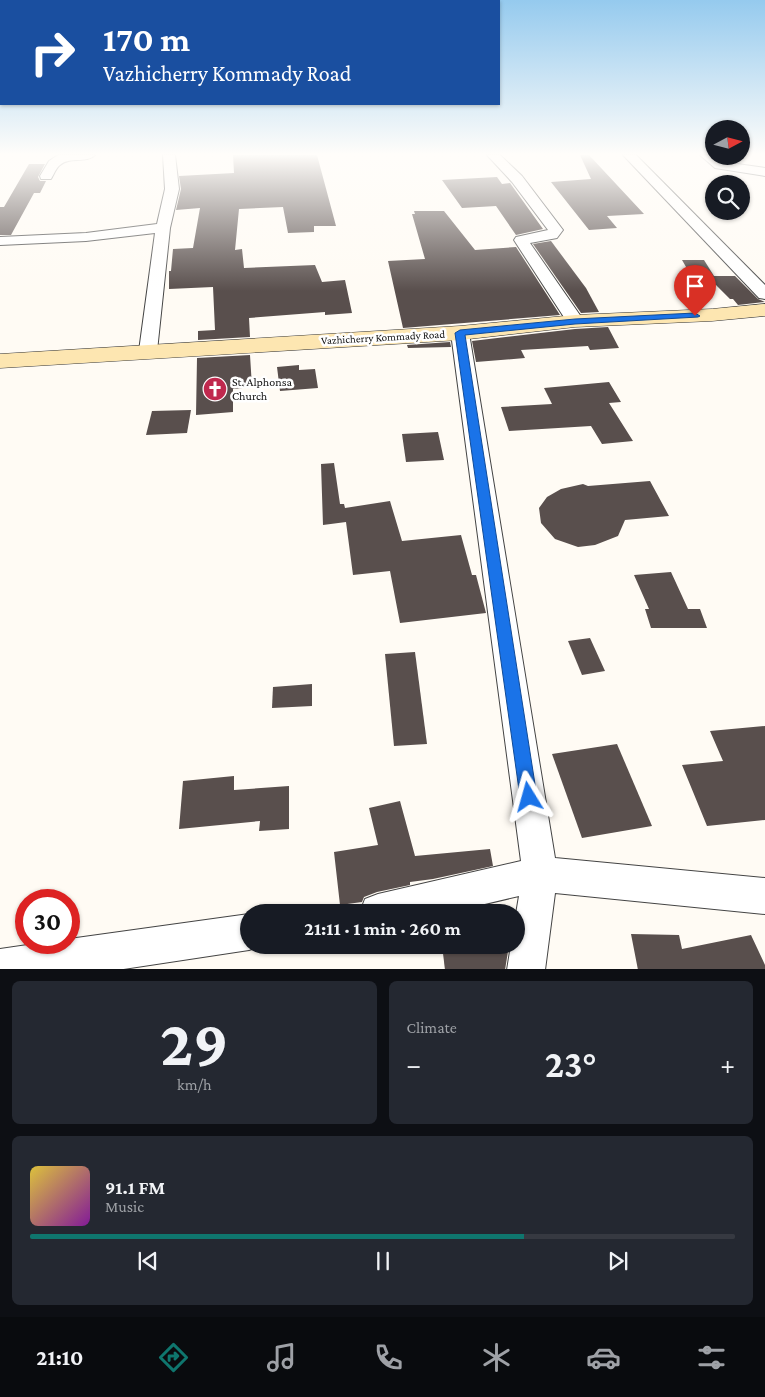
<!DOCTYPE html>
<html lang="en">
<head>
<meta charset="utf-8">
<style>
	:root { --surface:#171b24; --page:#242831; --text:#f1f3f6; --muted:#9ea1a6; --line:#363941; --accent:#0f766e }
	body { margin:0; font-family:"Crimson Pro",serif; background:var(--page); color:var(--text); height:100vh; display:flex; flex-direction:column; font-size:19px; white-space:nowrap }
	* { box-sizing:border-box; margin:0 }
	p { font-size:16px; color:var(--muted) }
	.icon { flex:none; width:28px; height:28px; fill:none; stroke:currentColor; stroke-width:2; stroke-linecap:round; stroke-linejoin:round }
	.map { position:relative; height:969px; overflow:hidden }
	.details { display:flex; flex-direction:column; gap:12px; padding:12px; background:#0d0f14; flex:1 }
	.details>* { flex:none }
	.banner { position:absolute; left:0px; top:0px; width:500px; height:105px; box-shadow:0 1px 4px #0004; background:#1a4fa0; color:#fff; overflow:hidden }
	.needle { width:32px; rotate:83deg }
	.tools { position:absolute; left:705px; top:120px; display:grid; gap:10px }
	.tools a { display:grid; place-items:center; width:45px; height:45px; border-radius:50%; background:var(--surface); box-shadow:0 1px 4px #0004; font-size:25px }
	.speed { position:absolute; left:15px; top:889px; display:flex; gap:10px; font-size:25px; font-weight:700; text-align:center }
	.speed>* { display:grid; place-content:center; width:65px; height:65px; border-radius:50%; background:var(--surface); box-shadow:0 1px 4px #0004; line-height:1 }
	.speed .limit { border:8px solid #d22; background:#fff; color:#111 }
	.pin { position:absolute; display:grid; place-items:center; width:42px; height:42px; color:#fff; margin:-51px -21px; border-radius:50% 50% 50% 0; rotate:-45deg; box-shadow:0 0 5px #0007 }
	.pin .icon { rotate:45deg }
	.me { position:absolute; width:55px; margin:-28px; rotate:352deg; stroke-linejoin:round; filter:drop-shadow(0 0 4px #0008) }
	.turn { display:flex; align-items:center; gap:18px; height:105px; padding:0 20px; font-size:22px }
	.turn .icon { width:65px; height:65px; stroke-width:2.5 }
	.turn b { display:block; font-size:35px; line-height:42px }
	.big { font-size:38px; font-weight:700; line-height:1.1 }
	.details .card { flex:1; display:flex; flex-direction:column; justify-content:center; gap:8px; min-width:0; padding:0 18px; border-radius:8px; background:var(--page) }
	.details .dial { align-items:center; gap:0 }
	.dial b { font-size:65px; line-height:1 }
	.song { display:flex; align-items:center; gap:15px }
	.cover { width:60px; height:60px; border-radius:8px; background:linear-gradient(135deg,hsl(50 70% 55%),hsl(290 70% 35%)) }
	.played { height:5px; border-radius:2px; background:linear-gradient(90deg,var(--accent) 70%,var(--line) 70%) }
	.keys { display:flex; justify-content:space-around; direction:ltr }
	.heat { display:flex; justify-content:space-between; align-items:center; font-size:28px; direction:ltr }
	.details .tiles { flex:1; display:grid; gap:12px; grid-template-columns:1fr 1fr }
	.card:last-child { grid-column:span 2 }
	.trip { position:absolute; left:240px; top:904px; width:285px; height:50px; border-radius:25px; background:var(--surface); box-shadow:0 1px 4px #0004; font-weight:700; line-height:50px; text-align:center }
	.dock { display:flex; height:80px; justify-content:space-around; align-items:center; background:#090b0e; color:var(--muted) }
	.dock .icon { width:35px; height:35px }
	.dock .active { color:var(--accent) }
	.dock b { font-size:22px; color:var(--text) }
	.map>svg:first-child { display:block }
	.building { fill:#594f4d }
	.lines { fill:none; stroke-linecap:round; stroke-linejoin:round }
	.minor-casing { stroke:#444; stroke-width:2 }
	.secondary-casing { stroke:#333; stroke-width:1 }
	.minor { fill:#fff; fill-rule:evenodd }
	.secondary { fill:#fde6b1; fill-rule:evenodd }
	.route { fill:#1a73e8; stroke:#114b97 }
	.labels { text-anchor:middle; stroke-width:5; stroke-linejoin:round; paint-order:stroke }
	.far-street-label { font-size:11px; fill:#111; stroke:#fff }
	.poi-label { font-size:12px; fill:#111; stroke:#fff; text-anchor:start }
</style>
</head>
<body>
<div class="map">
<svg width="765" height="970" viewBox="0 0 765 970">
	<rect width="100%" height="100%" fill="#fffbf4"/>
	<g class="building">
		<polygon points="233,155 317,155 336,226 314,226 314,232 288,233 283,207 239,209 235,250 242,249 244,268 315,265 322,282 345,280 352,313 325,315 325,312 249,318 250,337 198,340 198,331 215,330 213,287 169,289 169,271 171,271 173,249 193,248 200,208 176,210 181,189 179,176 234,173"/>
		<polygon points="580,155 589,155 644,214 607,216 617,228 589,230 551,182 591,179"/>
		<polygon points="29,164 45,164 38,177 40,181 46,181 40,193 34,193 11,235 0,235 0,207 4,207"/>
		<polygon points="497,177 502,184 510,183 543,229 516,235 496,206 462,208 442,180"/>
		<polygon points="414,211 444,211 475,250 516,247 560,315 403,328 388,261 425,259 412,214 415,214"/>
		<polygon points="551,241 586,288 599,312 581,313 533,244"/>
		<polygon points="682,260 704,260 714,276 735,276 758,299 765,302 738,305 733,299 730,299 716,285 696,284"/>
		<polygon points="608,327 619,348 590,350 588,346 521,350 525,358 476,362 472,341 575,329"/>
		<polygon points="450,342 451,347 408,348 407,345"/>
		<polygon points="250,355 252,387 233,389 233,412 196,415 197,358"/>
		<polygon points="299,365 299,370 315,369 318,388 280,391 277,367"/>
		<polygon points="609,382 621,402 609,403 633,441 602,444 591,426 509,431 501,407 552,404 544,388"/>
		<polygon points="191,410 187,433 146,435 152,411"/>
		<polygon points="438,432 444,460 406,462 402,434"/>
		<polygon points="334,463 340,504 344,504 345,508 390,501 402,541 461,535 472,575 476,575 486,613 400,623 390,571 353,575 346,522 323,525 321,464"/>
		<polygon points="650,481 669,516 625,520 618,536 595,545 578,547 555,539 541,523 539,508 547,497 561,489 583,484 588,486"/>
		<polygon points="671,572 688,609 700,609 707,628 651,628 645,609 649,609 634,575"/>
		<polygon points="590,638 605,671 582,675 568,641"/>
		<polygon points="415,652 427,744 394,746 385,654"/>
		<polygon points="312,684 312,706 272,708 273,687"/>
		<polygon points="765,726 765,820 707,826 682,765 723,761 710,731"/>
		<polygon points="617,744 652,826 582,838 552,754"/>
		<polygon points="234,776 234,790 289,786 289,829 259,831 260,821 179,829 183,781"/>
		<polygon points="400,801 415,856 490,849 493,866 433,879 410,882 410,885 377,892 364,897 362,902 340,905 334,852 378,845 369,808"/>
		<polygon points="631,934 679,935 682,949 751,935 765,965 765,970 638,970"/>
		<polygon points="442,945 509,945 505,970 445,970"/>
	</g>
	<g class="lines">
		<g class="minor-casing">
			<g id="minor">
				<path d="M58,155H95C86,164 70,156 60,165C56,168 54,174 51,179H41L40,176L49,161Z"/>
				<polygon points="163,155 175,155 179,189 170,228 157,351 154,355 148,357 142,355 139,351 155,233 86,241 0,245 0,237 86,233 157,224 165,189"/>
				<polygon points="487,155 500,155 522,176 563,230 557,238 530,243 584,321 581,325 575,326 569,325 514,240 516,237 548,230 512,182"/>
				<polygon points="623,155 636,155 765,285 765,299 759,298"/>
				<polygon points="700,155 714,155 723,162 765,168 765,176 715,168"/>
				<polygon points="460,328 466,329 469,333 555,858 765,878 765,914 555,893 545,970 507,970 511,945 516,945 516,914 519,896 451,912 360,912 365,899 378,894 521,861 451,333 454,329"/>
				<polygon points="249,914 249,945 262,945 249,950 117,970 0,970 0,949 48,942 69,942 69,939"/>
			</g>
		</g>
		<g class="secondary-casing">
			<polygon id="secondary" points="765,304 765,316 712,321 575,327 460,340 0,368 0,354 460,326 575,315 712,309"/>
		</g>
		<use href="#minor" class="minor"/>
		<use href="#secondary" class="secondary"/>
	</g>
	<linearGradient id="sky" x2="0" y2="1"><stop stop-color="#95caee"/><stop offset="0.53" stop-color="#fffdfa"/><stop offset="1" stop-color="#fffdfa" stop-opacity="0"/></linearGradient>
	<rect width="765" height="291" fill="url(#sky)"/>
	<polygon class="route" points="695,313 700,316 698,317 575,324 465,335 537,797 534,803 529,805 523,803 520,797 455,333 460,330 575,319"/>
	<defs>
		<g id="church-disc" transform="scale(1.25)"><circle r="9.5" fill="#c0294e" stroke="#fff"/><path d="M-1.2-6h2.4v3.5h3.3v2.4h-3.3V6h-2.4V-.1h-3.3v-2.4h3.3Z" fill="#fff"/></g>
	</defs>
	<g fill-rule="evenodd">
		<use href="#church-disc" x="215" y="389"/>
	</g>
	<g class="labels">
		<g class="far-street-label">
			<text transform="translate(383 337) rotate(-3)" y="4">Vazhicherry Kommady Road</text>
		</g>
		<g class="poi-label">
			<text x="232" y="386">St. Alphonsa<tspan x="232" dy="14">Church</tspan></text>
		</g>
	</g>
</svg>
<div class="tools">
<a><svg class="needle" viewBox="-14 -14 28 28"><path d="M0-13l5 13h-10z" fill="#e53935"/><path d="M0 13l5-13h-10z" fill="#9ea1a6"/></svg></a>
<a><svg class="icon" aria-label="search" viewBox="0 0 24 24"><circle cx="10" cy="10" r="6"/><path d="M15 15l6 6"/></svg></a>
</div>
<div class="speed"><div class="limit">30</div></div>
<div class="pin" style="left:695px;top:316px;background:#d93025"><svg class="icon" aria-label="arrive" viewBox="0 0 24 24"><path d="M6 21V4h12l-3 4 3 4H6"/></svg></div>
<svg class="me" style="left:529px;top:797px" viewBox="-20 -20 40 40"><path d="M0-17L14 15 0 8-14 15z" fill="#1a73e8" stroke="#fff" stroke-width="4"/></svg>
<div class="trip">21:11 · 1 min · 260 m</div>
<div class="banner">
<div class="turn"><svg class="icon" aria-label="right" viewBox="0 0 24 24"><path d="M7 20v-9h11M14 6l5 5-5 5"/></svg><div><b>170 m</b>Vazhicherry Kommady Road</div></div>
</div>
</div>
<section class="details">
<div class="tiles">
<div class="card dial"><b>29</b><p>km/h</p></div>
<div class="card"><p>Climate</p>
<div class="heat"><a>−</a><b class="big">23°</b><a>+</a></div>
</div>
<div class="card">
<div class="song"><i class="cover"></i><div><b>91.1 FM</b><p>Music</p></div></div>
<div class="played"></div>
<div class="keys"><svg class="icon" aria-label="previous" viewBox="0 0 24 24"><path d="M18 5L8 12l10 7zM5 5v14"/></svg><svg class="icon" aria-label="pause" viewBox="0 0 24 24"><path d="M8 5v14M16 5v14"/></svg><svg class="icon" aria-label="next" viewBox="0 0 24 24"><path d="M6 5l10 7-10 7zM19 5v14"/></svg></div>
</div>
</div>
</section>
<nav class="dock">
<b>21:10</b>
<svg class="icon active" aria-label="directions" viewBox="0 0 24 24"><path d="M12 3l9 9-9 9-9-9zM9 14v-3h6M13 9l2 2-2 2"/></svg>
<svg class="icon" aria-label="music" viewBox="0 0 24 24"><path d="M9 18V5l10-2v13"/><circle cx="6" cy="18" r="3"/><circle cx="16" cy="16" r="3"/></svg>
<svg class="icon" aria-label="phone" viewBox="0 0 24 24"><path d="M5 4h4l2 5-3 2q2 4 5 5l2-3 5 2v4C11 20 4 13 5 4z"/></svg>
<svg class="icon" aria-label="climate" viewBox="0 0 24 24"><path d="M12 3v18M4 7l16 10M4 17L20 7"/></svg>
<svg class="icon" aria-label="car" viewBox="0 0 24 24"><path d="M5 17H2v-5l4-1 3-4h7l3 4 3 1v5h-3M9 17h6M6 11h13"/><circle cx="7" cy="17" r="2"/><circle cx="17" cy="17" r="2"/></svg>
<svg class="icon" aria-label="filters" viewBox="0 0 24 24"><path d="M4 7h16M4 17h16"/><circle cx="9" cy="7" r="2"/><circle cx="15" cy="17" r="2"/></svg>
</nav>
</body>
</html>
